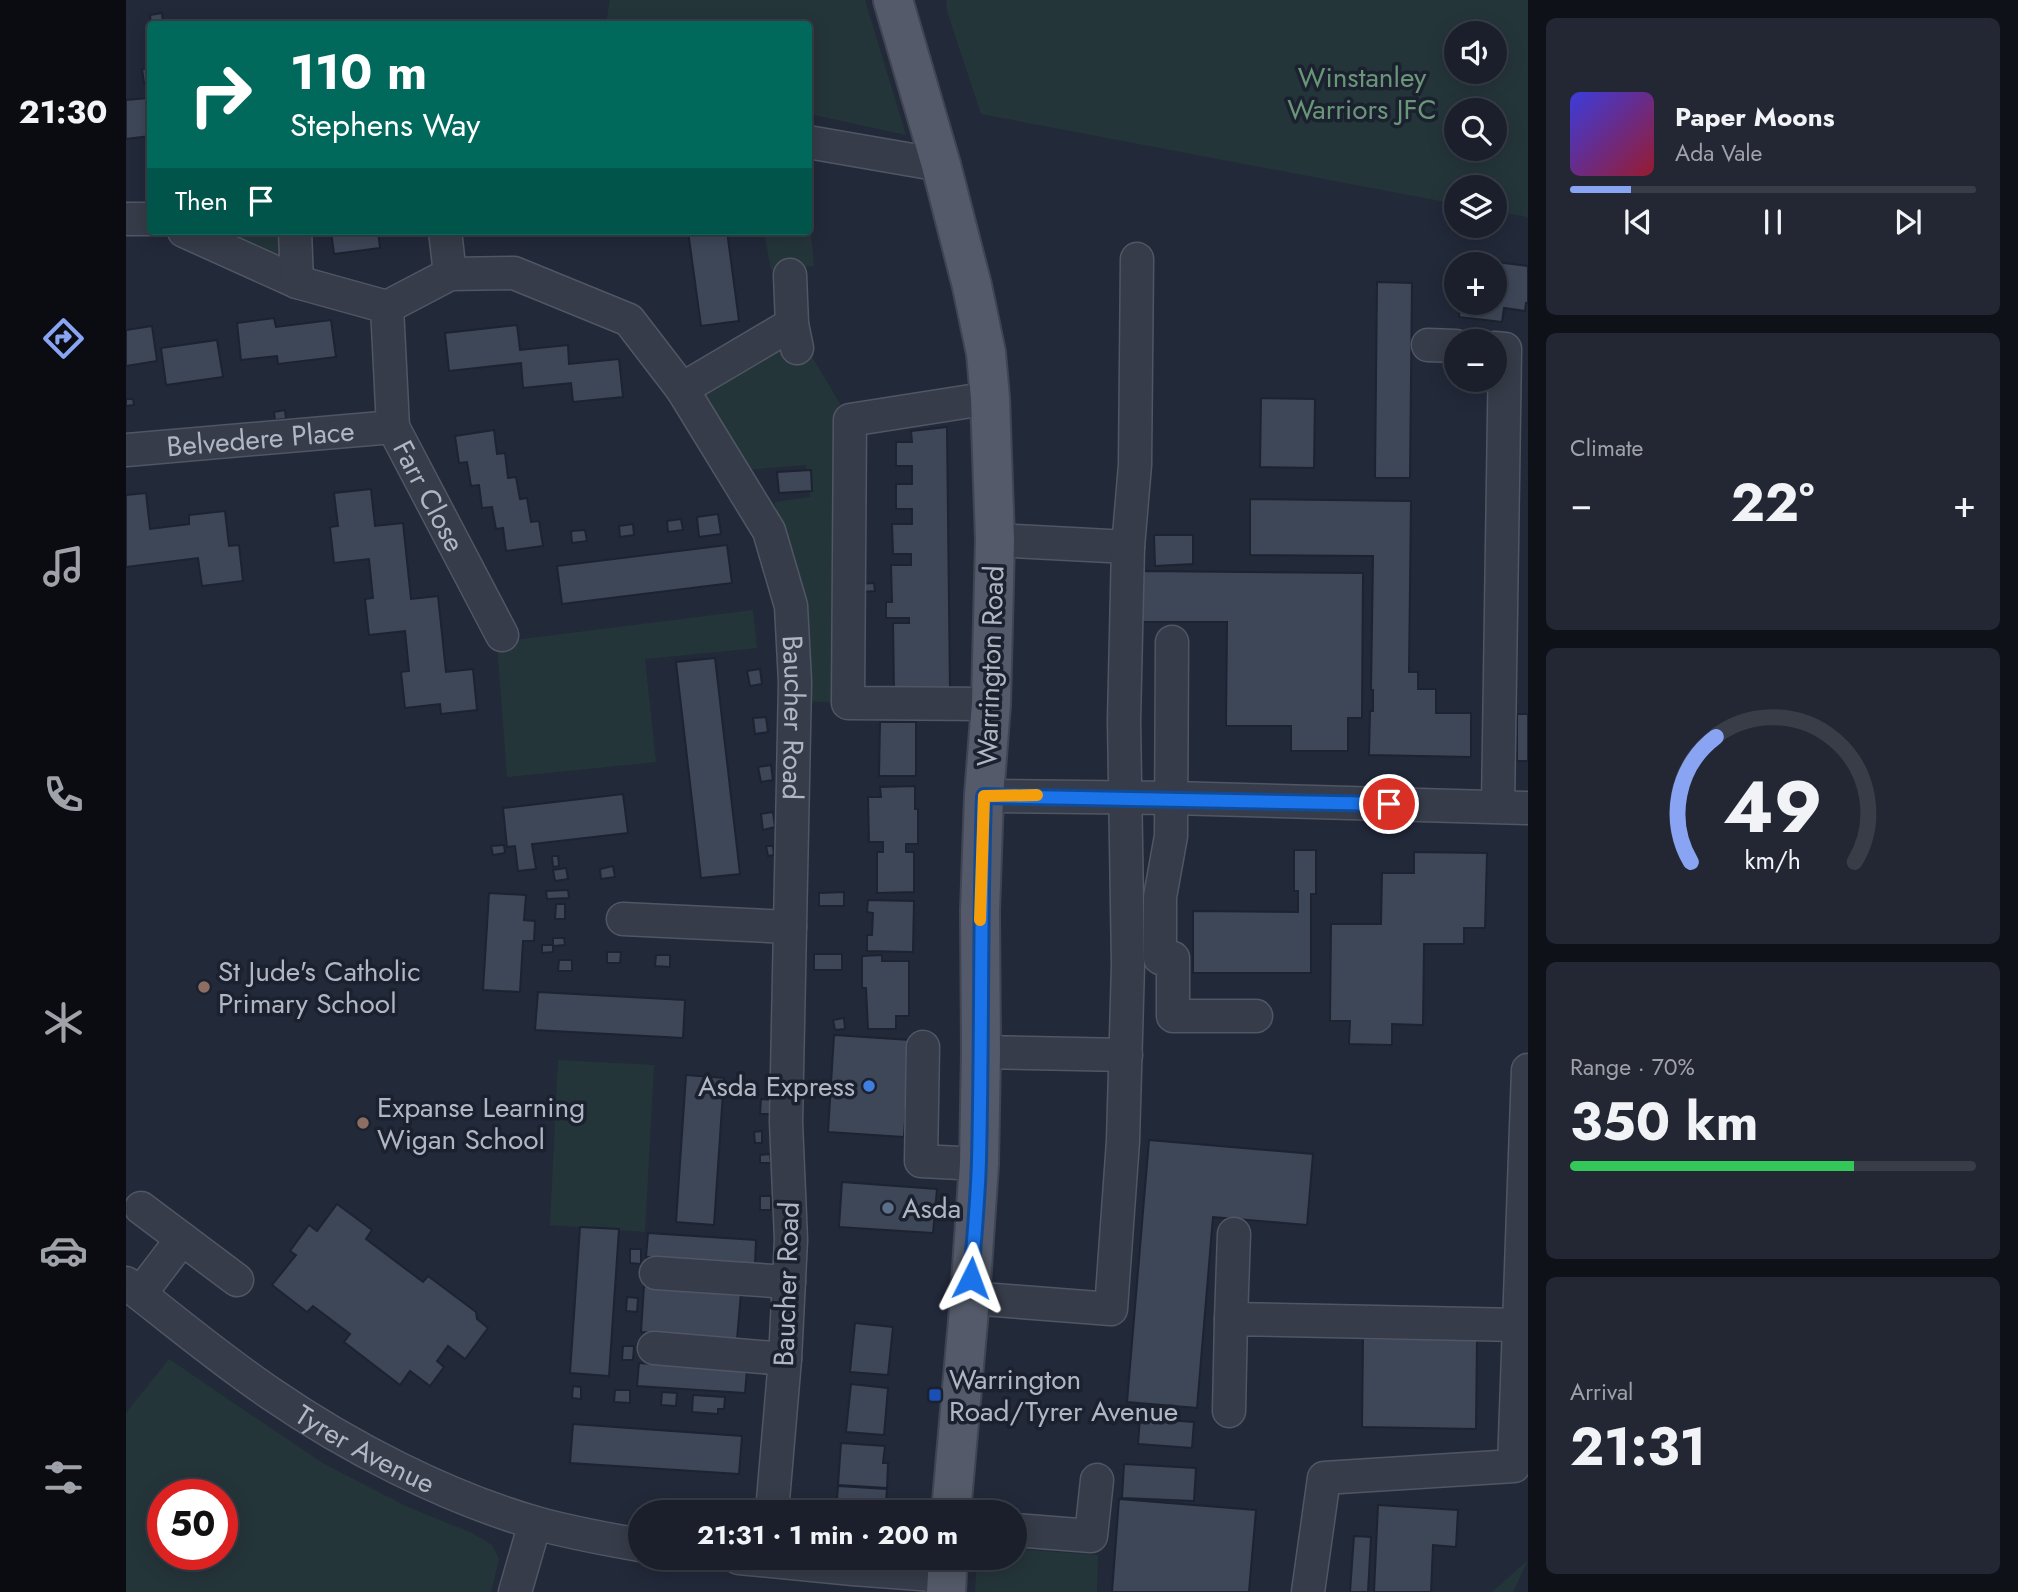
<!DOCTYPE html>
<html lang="en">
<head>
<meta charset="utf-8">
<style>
	:root { --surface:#1a1f2b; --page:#232733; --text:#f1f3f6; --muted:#9fa2a9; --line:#383d47; --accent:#88a4f3 }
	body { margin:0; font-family:Jost,sans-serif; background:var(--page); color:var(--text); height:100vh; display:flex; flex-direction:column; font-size:26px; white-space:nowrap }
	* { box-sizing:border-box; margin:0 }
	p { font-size:23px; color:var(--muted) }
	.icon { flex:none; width:38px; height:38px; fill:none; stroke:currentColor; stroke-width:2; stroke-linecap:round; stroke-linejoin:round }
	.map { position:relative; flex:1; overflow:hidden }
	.sheet { display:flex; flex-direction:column; gap:18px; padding:18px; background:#0e1118; width:490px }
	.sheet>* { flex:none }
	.banner { position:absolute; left:21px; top:21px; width:665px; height:214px; border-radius:7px; box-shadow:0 4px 18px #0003,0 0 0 2px var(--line); background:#00695c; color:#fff; overflow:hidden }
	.fabs { position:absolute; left:1318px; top:21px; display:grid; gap:14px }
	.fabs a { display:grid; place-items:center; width:63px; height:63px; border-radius:50%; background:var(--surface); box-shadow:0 4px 18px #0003,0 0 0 2px var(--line); font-size:35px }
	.speed { position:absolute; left:21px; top:1479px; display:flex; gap:14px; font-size:35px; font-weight:700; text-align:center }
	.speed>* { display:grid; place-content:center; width:91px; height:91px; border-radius:50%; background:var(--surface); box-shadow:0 4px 18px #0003,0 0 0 2px var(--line); line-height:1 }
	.speed .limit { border:10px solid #d22; background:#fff; color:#111 }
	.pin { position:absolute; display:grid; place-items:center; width:60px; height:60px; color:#fff; margin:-30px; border:4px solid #fff; border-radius:50%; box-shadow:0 2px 7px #0007 }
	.me { position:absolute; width:77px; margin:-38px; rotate:3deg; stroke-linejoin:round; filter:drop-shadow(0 0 5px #0008) }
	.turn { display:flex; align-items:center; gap:24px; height:147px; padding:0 28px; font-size:32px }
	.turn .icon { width:91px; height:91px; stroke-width:2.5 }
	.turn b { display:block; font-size:49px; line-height:60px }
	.then { display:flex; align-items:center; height:66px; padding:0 28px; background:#0003; gap:14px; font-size:26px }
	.big { font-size:52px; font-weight:700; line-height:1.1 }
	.sheet .card { flex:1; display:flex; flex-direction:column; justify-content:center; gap:10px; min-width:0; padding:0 24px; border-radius:10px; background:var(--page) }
	.sheet .dial { align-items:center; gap:0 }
	.dial svg { height:182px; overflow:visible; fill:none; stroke:var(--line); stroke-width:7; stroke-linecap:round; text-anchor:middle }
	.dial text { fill:var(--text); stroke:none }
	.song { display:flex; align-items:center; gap:21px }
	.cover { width:84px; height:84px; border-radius:10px; background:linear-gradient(135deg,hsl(240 70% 55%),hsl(350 70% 35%)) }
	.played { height:7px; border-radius:4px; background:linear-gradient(90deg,var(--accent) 15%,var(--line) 15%) }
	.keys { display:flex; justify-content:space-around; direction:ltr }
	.heat { display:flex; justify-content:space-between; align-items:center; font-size:38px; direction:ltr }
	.charge { height:10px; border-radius:5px; background:linear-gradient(90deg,#34c759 70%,var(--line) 0) }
	.trip { position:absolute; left:502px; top:1500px; width:399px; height:70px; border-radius:35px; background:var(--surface); box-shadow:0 4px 18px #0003,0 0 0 2px var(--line); font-weight:700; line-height:70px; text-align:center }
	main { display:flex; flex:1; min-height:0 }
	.dock { display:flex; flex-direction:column; width:126px; justify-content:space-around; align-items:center; background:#0a0c11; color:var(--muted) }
	.dock .icon { width:49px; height:49px }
	.dock .active { color:var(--accent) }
	.dock b { font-size:32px; color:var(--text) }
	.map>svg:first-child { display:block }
	.green { fill:#24353a; fill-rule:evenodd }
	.building { fill:#3e4758; stroke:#1d2330; stroke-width:2 }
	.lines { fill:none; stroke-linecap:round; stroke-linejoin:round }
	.minor-casing { stroke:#515664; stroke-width:35 }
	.major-casing { stroke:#3f4552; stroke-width:42 }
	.minor { stroke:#363c49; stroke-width:32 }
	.major { stroke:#545a69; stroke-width:38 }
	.route-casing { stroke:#114b97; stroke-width:18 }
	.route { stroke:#1a73e8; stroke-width:12 }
	.slow { stroke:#f59e0b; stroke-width:12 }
	.education-dot { fill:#8d6e63; stroke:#1b212e; stroke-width:2.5 }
	.shop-dot { fill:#3f7fe0; stroke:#1b212e; stroke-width:2.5 }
	.service-dot { fill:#5c6f8a; stroke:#1b212e; stroke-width:2.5 }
	.transit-dot { fill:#1a4fb4; stroke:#1b212e; stroke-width:2.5 }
	.labels { text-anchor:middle; stroke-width:7; stroke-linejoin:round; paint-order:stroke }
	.park-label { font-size:28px; fill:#699578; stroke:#1b212e }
	.street-label { font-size:28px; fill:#b1b6c5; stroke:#1b212e }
	.poi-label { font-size:28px; fill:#b1b6c5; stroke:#1b212e; text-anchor:start }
</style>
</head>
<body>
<main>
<nav class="dock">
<b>21:30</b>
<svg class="icon active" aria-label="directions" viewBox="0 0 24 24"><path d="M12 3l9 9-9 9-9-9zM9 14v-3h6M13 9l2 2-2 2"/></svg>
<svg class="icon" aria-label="music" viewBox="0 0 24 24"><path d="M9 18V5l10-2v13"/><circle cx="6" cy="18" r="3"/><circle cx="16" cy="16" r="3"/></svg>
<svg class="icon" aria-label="phone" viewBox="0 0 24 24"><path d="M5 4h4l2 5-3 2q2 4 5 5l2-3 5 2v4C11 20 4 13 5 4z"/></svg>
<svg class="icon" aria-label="climate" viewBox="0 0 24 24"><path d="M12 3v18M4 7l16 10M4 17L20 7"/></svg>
<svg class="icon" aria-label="car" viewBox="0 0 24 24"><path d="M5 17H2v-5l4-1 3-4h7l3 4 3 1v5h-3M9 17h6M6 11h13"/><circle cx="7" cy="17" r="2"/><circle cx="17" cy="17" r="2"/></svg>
<svg class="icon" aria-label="filters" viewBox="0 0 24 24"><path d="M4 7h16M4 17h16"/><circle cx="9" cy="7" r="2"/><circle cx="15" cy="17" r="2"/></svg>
</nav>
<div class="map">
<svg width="1402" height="1592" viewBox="0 0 1402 1592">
	<rect width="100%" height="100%" fill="#222939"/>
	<g class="green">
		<polygon points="484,0 739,0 780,135 683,114 682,24 480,24"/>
		<path d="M820,0H1402V217L1369,211L1368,187H1330V204L855,114L821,11ZM1368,33V72H1330V33ZM1330,110H1368V149H1330Z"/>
		<polygon points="683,213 688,266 645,271 638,231 682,231"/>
		<polygon points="58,231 165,231 171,282"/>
		<polygon points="666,324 724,420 722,703 669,701 649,502 684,497 680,465 606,471 556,389"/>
		<polygon points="627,610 631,648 519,659 530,762 381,777 371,642"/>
		<polygon points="432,1060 528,1065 519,1232 424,1225"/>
		<path d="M43,1359L198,1464L282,1507L346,1533L366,1545L373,1559L365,1592H0V1413ZM96,1494V1554H37V1494Z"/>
		<polygon points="889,1549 972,1555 971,1592 849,1592 851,1558 889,1558"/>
		<polygon points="1402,1560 1387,1592 1366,1592"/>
	</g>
	<g class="building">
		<polygon points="36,13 37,24 25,24 24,15"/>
		<polygon points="24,68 24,82 18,83 16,69"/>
		<polygon points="22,98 24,136 0,139 0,100"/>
		<polygon points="205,231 252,231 254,248 208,254"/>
		<polygon points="562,231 601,231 613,321 575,326"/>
		<polygon points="1338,258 1402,266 1402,303 1400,303 1399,311 1378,308 1376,322 1333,317 1335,303 1368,303 1368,264 1337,264"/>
		<polygon points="1251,282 1286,283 1284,478 1249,478"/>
		<polygon points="148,318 150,327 205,320 210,357 152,364 151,356 115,360 111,323"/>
		<polygon points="391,325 394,350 442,345 443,364 493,359 497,397 447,402 445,383 397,388 395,363 323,371 319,333"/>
		<polygon points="26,326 31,361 0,366 0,330"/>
		<polygon points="91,340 97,377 40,385 35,348"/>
		<polygon points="1135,398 1189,399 1188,468 1134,467"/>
		<polygon points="0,399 7,399 8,405 0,406"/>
		<polygon points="159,410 160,419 149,420 148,412"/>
		<polygon points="821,427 824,692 768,693 767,623 783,623 783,618 760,618 760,602 766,602 765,565 785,565 785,554 767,554 766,524 786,524 786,509 770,509 770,484 786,484 786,466 770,466 770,442 786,442 785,431"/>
		<polygon points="368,430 371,454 379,453 382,478 390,477 394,499 401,498 405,522 413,521 417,546 380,551 377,528 370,529 366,507 356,508 353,485 345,486 341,462 333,463 329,436"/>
		<polygon points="685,470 686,491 653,493 651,472"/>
		<polygon points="245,489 249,526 277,523 285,599 312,596 320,672 347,669 351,710 315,714 314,704 279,708 275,672 283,671 279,631 243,635 239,599 247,598 243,559 208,563 204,527 212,526 208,493"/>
		<polygon points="20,493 24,529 63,524 63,515 99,511 103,546 113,545 117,581 76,586 72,558 0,567 0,495"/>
		<polygon points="1124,499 1285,501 1283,672 1292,672 1292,689 1310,689 1310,713 1345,713 1345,757 1243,755 1244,711 1247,711 1247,690 1245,690 1247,556 1124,555"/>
		<polygon points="592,514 595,534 573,537 571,517"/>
		<polygon points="555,519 557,530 542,532 541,521"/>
		<polygon points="507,524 508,535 494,537 493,526"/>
		<polygon points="459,530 461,541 446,543 445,531"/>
		<polygon points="1028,535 1067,535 1067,564 1029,566"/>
		<polygon points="601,545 606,583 436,604 431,566"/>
		<polygon points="1015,571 1237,573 1236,718 1222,718 1222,751 1165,751 1165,726 1100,726 1101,622 1014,622"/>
		<polygon points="748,583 749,591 734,592 733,584"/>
		<polygon points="589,658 614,874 575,878 550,662"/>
		<polygon points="634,669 636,684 624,686 621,671"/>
		<rect x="1391" y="714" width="11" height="47"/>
		<polygon points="640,717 642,732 629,734 627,718"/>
		<polygon points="754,722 790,722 790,776 753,776"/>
		<polygon points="645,765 647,780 635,782 632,767"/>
		<polygon points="789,786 789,809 792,809 792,844 780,844 780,852 788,852 788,892 751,893 751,852 757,852 757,842 743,842 742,797 755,797 754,787"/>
		<polygon points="497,794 502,833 406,844 410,869 392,871 389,846 381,847 377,808"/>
		<polygon points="647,812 649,827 637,830 635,814"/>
		<polygon points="378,845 379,853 367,855 365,846"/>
		<polygon points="640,846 647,846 648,855 642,856"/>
		<polygon points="1168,850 1190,850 1190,894 1185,894 1185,973 1067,973 1067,911 1172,912 1172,891 1168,891"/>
		<polygon points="1288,852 1361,853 1359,928 1338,928 1338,944 1298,944 1297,1025 1266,1024 1266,1045 1223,1044 1224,1021 1204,1021 1205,924 1255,924 1256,873 1288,873"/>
		<polygon points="426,856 432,856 433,866 427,867"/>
		<polygon points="487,866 489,877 475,879 474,869"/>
		<polygon points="440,868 442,879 429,881 427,870"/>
		<polygon points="442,890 443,898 421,899 420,891"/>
		<polygon points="718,892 718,906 693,906 693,893"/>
		<polygon points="363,893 400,895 398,920 409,921 408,941 397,941 394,992 357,990"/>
		<polygon points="742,900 788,901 787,952 741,951 741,935 746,935 747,913 741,912"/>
		<polygon points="430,904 439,904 439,919 429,919"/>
		<polygon points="427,938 438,938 439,945 427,946"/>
		<polygon points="416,945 427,945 427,952 416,953"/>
		<polygon points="481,952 495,952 494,963 481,963"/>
		<rect x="688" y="954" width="28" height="16"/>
		<polygon points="530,955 544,955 544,967 529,966"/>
		<polygon points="756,955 756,961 783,961 783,1016 770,1016 770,1029 742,1029 740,988 736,988 736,956"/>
		<polygon points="433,960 446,960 446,971 432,971"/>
		<polygon points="412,992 559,1000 557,1038 409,1030"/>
		<polygon points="718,1018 719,1029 709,1030 707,1020"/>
		<polygon points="708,1035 784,1040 778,1137 702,1132"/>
		<polygon points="560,1075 598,1078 588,1225 550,1222"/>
		<polygon points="635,1099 646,1100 645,1114 634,1114"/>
		<polygon points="636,1131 636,1143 629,1143 628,1132"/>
		<polygon points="1023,1140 1187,1154 1181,1225 1087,1217 1071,1408 1001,1402"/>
		<polygon points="644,1154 645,1163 634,1163 634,1155"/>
		<polygon points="716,1182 811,1189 807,1233 713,1227"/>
		<rect x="634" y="1196" width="11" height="14"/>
		<polygon points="211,1204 246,1230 240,1239 297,1282 302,1276 350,1312 351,1319 362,1328 339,1359 322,1346 311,1361 318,1367 304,1386 284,1371 274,1385 218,1342 224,1334 187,1306 181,1312 146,1285 170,1255 164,1251 183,1225 191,1231"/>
		<polygon points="454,1227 493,1229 483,1376 444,1373"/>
		<polygon points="522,1233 630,1240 629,1264 520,1257"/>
		<polygon points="504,1249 515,1249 515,1264 504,1263"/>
		<polygon points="518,1286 615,1293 611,1339 515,1332"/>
		<polygon points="501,1297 512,1298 511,1312 500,1311"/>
		<polygon points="729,1323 767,1327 762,1375 724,1372"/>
		<polygon points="1237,1338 1351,1339 1350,1429 1236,1427"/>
		<polygon points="497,1346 508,1346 507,1360 496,1360"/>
		<polygon points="513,1363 621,1370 619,1393 511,1386"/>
		<polygon points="725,1384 762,1388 758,1435 720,1432"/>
		<polygon points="447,1386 455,1387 455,1399 446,1398"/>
		<polygon points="489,1390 504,1390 504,1403 488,1402"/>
		<polygon points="536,1392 551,1393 550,1406 535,1405"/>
		<polygon points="567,1395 599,1397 598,1409 592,1409 592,1414 566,1412"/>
		<polygon points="1014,1418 1068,1422 1066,1448 1012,1444"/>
		<polygon points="447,1424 616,1436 613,1474 444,1463"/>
		<polygon points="715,1443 759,1446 757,1463 762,1463 761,1488 712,1485"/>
		<polygon points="998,1464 1070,1468 1068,1501 996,1498"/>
		<polygon points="712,1486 761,1489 759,1512 710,1512"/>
		<polygon points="993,1499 1130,1510 1123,1592 986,1592"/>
		<polygon points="1252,1505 1332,1510 1330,1547 1307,1545 1305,1592 1248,1592"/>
		<polygon points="1228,1536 1245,1537 1242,1592 1224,1592"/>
	</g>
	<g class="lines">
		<g class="minor-casing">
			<g id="minor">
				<polyline points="682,142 815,165"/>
				<polyline points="0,219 24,219"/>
				<path id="s1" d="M58,231L171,282L261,307L324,274L388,273L503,320L556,389L643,531L665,606L669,682L660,1122L665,1240L659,1359L646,1512"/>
				<polyline points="169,231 171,282"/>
				<polyline points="319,231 324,274"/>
				<polyline points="664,275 666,324 671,348"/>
				<path id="s2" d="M261,307L267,427L376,635"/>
				<polyline points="1302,345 1330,346"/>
				<polyline points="1368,348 1379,349 1372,806"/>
				<polyline points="556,389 666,324"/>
				<polyline points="864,398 724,420 722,703 865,704"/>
				<path id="s3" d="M0,450L267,427"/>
				<polyline points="869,540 1002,547"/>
				<polyline points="1046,642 1045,836 1034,897 1034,958 1047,958 1047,1016 1130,1016"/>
				<polyline points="858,796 1046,798 1402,808"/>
				<polyline points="497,919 664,927"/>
				<polyline points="797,1047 795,1161 853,1164"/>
				<polyline points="855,1052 1000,1055"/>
				<polyline points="15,1208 111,1280"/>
				<polyline points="530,1273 663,1282"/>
				<path id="s4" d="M0,1283C47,1320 94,1359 144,1393C221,1446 319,1497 410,1523C445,1533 480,1539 514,1545"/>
				<polyline points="14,1294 56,1239"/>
				<polyline points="844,1298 985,1309 997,1141 1002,965 998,721 1002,547 1009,465 1011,259"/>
				<polyline points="1105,1319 1108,1234"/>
				<polyline points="528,1348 659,1359"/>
				<polyline points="1103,1411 1105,1319 1393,1325"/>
				<polyline points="889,1530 965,1536 971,1480"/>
				<polyline points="613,1558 727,1569 821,1576"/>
				<polyline points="389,1592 409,1523"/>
				<polyline points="1182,1592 1198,1478 1388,1466 1402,1070"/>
			</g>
		</g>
		<g class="major-casing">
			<g id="major">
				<polyline points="767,0 815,165 846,286 860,353 864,398 869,540 865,704 858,796 854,911 855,1052 853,1164 844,1298 825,1512"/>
				<polyline points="820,1592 822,1558"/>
			</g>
		</g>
		<use href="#minor" class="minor"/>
		<use href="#major" class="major"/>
	</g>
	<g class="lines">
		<g class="route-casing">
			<path id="route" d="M845,1278C848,1239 852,1199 853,1160C856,1039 854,917 858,796L1263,804"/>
		</g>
		<use href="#route" class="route"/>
		<polyline class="slow" points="854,920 858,796 911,795"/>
	</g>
	<g class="education-dot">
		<circle cx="78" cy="987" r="7"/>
		<circle cx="237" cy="1123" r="7"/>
	</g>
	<circle class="shop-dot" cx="743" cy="1086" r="7"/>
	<circle class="service-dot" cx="762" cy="1208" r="7"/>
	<rect class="transit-dot" x="802" y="1388" width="14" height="14" rx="3.5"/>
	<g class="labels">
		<g class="park-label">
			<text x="1236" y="87">Winstanley<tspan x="1236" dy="32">Warriors JFC</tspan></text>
		</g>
		<g class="street-label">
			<text dy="10" stroke="none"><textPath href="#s3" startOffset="135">Belvedere Place</textPath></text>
			<text dy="10" stroke="none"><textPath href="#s2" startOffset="198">Farr Close</textPath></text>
			<text transform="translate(864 666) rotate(-88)" y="10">Warrington Road</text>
			<text dy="10" stroke="none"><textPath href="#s1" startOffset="920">Baucher Road</textPath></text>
			<text transform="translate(660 1284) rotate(-88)" y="10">Baucher Road</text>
			<text dy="10" stroke="none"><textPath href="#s4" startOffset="292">Tyrer Avenue</textPath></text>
		</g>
		<g class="poi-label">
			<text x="92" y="981">St Jude's Catholic<tspan x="92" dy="32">Primary School</tspan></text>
			<text x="729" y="1096" text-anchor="end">Asda Express</text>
			<text x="251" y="1117">Expanse Learning<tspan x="251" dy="32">Wigan School</tspan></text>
			<text x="776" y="1218">Asda</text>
			<text x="823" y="1389">Warrington<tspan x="823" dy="32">Road/Tyrer Avenue</tspan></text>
		</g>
	</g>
</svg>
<div class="fabs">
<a><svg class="icon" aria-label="sound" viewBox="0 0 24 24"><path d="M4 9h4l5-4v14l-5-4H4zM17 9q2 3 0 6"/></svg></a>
<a><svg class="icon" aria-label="search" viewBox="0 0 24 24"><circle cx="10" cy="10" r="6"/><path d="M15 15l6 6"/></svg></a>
<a><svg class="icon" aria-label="layers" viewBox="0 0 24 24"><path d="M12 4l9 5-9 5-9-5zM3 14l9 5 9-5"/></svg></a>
<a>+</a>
<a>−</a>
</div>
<div class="speed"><div class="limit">50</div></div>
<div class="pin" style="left:1263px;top:804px;background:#d93025"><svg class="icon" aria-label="arrive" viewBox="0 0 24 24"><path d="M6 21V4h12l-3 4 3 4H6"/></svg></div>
<svg class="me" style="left:845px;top:1278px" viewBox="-20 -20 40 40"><path d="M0-17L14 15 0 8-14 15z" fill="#1a73e8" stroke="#fff" stroke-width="4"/></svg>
<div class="trip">21:31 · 1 min · 200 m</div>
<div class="banner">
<div class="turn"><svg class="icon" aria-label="right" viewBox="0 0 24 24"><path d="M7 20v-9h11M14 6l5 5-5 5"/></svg><div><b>110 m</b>Stephens Way</div></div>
<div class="then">Then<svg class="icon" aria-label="arrive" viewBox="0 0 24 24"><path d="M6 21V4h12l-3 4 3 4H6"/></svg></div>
</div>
</div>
<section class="sheet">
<div class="card">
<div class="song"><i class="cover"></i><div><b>Paper Moons</b><p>Ada Vale</p></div></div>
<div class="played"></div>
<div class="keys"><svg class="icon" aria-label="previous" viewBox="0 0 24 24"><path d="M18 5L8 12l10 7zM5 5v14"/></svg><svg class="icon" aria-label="pause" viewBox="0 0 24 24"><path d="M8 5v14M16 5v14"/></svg><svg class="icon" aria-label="next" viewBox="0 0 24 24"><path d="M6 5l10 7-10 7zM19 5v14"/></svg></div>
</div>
<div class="card"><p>Climate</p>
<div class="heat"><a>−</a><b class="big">22°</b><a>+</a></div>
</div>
<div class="card dial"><svg viewBox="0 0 100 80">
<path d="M14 69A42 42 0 1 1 86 69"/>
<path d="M14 69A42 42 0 0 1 25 14" stroke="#88a4f3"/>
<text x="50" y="56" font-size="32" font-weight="700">49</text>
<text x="50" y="72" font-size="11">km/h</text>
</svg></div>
<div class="card"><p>Range · 70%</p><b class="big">350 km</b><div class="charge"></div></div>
<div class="card"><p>Arrival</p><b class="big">21:31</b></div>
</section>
</main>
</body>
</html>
